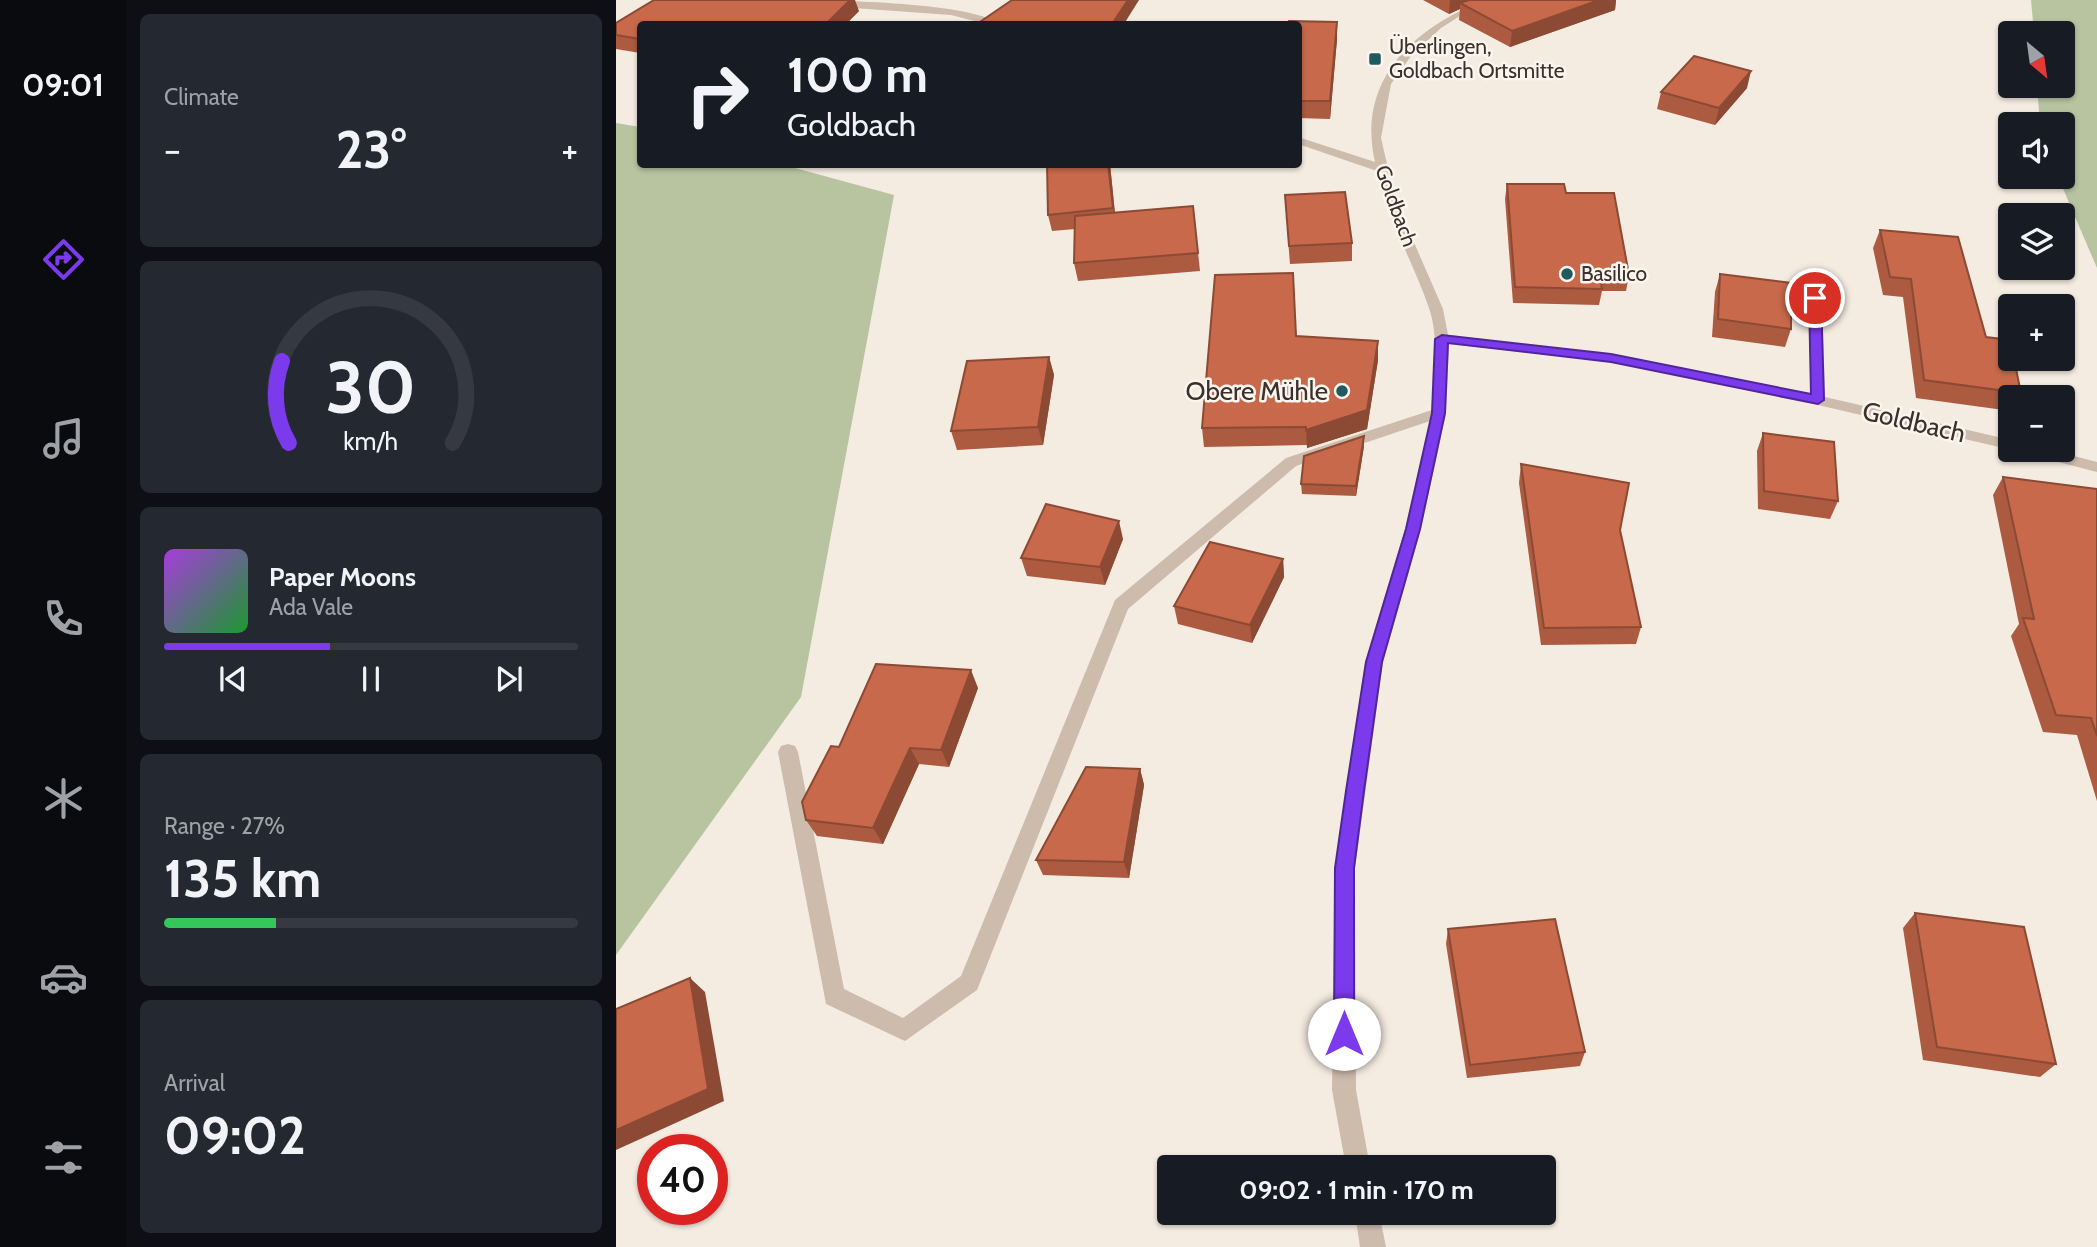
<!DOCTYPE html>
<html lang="en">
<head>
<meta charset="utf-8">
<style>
	:root { --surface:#171b24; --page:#242831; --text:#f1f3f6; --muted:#9ea1a6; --line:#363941; --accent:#7c3aed }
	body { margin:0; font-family:Cabin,sans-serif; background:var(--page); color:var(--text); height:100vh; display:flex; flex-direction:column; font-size:26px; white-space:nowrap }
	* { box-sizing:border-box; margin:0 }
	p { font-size:23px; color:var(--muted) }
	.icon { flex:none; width:38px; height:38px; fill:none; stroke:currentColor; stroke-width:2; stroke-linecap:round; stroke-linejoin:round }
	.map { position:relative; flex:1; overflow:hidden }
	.panel { display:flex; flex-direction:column; gap:14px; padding:14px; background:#0d0f14; width:490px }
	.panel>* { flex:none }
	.guide { position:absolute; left:21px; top:21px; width:665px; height:147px; border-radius:7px; box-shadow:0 2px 5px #0004; background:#171b24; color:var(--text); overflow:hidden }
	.needle { width:46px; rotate:151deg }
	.buttons { position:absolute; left:1382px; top:21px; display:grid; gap:14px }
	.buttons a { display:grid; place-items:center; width:77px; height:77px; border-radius:7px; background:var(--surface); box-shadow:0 2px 5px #0004; font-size:35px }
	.speed { position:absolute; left:21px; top:1134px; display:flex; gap:14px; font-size:35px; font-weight:700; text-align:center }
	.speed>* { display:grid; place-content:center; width:91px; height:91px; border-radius:50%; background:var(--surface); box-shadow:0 2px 5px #0004; line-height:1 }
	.speed .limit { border:10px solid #d22; background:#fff; color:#111 }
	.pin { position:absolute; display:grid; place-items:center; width:60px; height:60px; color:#fff; margin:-30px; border:4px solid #fff; border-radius:50%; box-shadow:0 2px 7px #0007 }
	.me { position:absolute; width:77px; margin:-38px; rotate:0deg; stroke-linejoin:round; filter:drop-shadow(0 0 5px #0008) }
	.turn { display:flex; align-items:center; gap:24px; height:147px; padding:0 35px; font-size:32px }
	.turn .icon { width:91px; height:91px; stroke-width:2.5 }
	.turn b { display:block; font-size:49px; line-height:60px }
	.big { font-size:52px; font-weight:700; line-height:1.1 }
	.panel .widget { flex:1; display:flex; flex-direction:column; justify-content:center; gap:10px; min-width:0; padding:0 24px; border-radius:10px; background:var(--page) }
	.panel .dial { align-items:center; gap:0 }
	.dial svg { height:182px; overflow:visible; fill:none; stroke:var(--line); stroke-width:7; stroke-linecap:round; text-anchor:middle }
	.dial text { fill:var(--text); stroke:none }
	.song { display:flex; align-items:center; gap:21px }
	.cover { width:84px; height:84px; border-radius:10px; background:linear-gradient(135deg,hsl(280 70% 55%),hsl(130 70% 35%)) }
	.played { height:7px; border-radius:4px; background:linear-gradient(90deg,var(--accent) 40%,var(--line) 40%) }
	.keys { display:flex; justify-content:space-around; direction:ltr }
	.heat { display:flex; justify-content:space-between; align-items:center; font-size:38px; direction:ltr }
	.charge { height:10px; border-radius:5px; background:linear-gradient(90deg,#34c759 27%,var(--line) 0) }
	.trip { position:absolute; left:541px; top:1155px; width:399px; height:70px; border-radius:7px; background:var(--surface); box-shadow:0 2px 5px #0004; font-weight:700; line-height:70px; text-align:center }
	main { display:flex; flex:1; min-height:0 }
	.menu { display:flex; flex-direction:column; width:126px; justify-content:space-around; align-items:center; background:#090b0e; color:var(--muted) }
	.menu .icon { width:49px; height:49px }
	.menu .current { color:var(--accent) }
	.menu b { font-size:32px; color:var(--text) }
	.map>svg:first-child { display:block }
	.green { fill:#b8c4a0 }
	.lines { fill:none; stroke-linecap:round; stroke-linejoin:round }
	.minor { fill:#cdbbac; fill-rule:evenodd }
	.wall { fill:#ac5a40 }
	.shaded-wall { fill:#8c4a34 }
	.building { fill:#c8694b; stroke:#8c4a34; stroke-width:2 }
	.route { fill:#7c3aed; stroke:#51269a; stroke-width:2 }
	.poi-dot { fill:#1f5a5e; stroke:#fbf5ee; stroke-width:2.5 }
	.labels { text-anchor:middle; stroke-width:5; stroke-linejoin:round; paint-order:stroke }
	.far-poi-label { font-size:21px; fill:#3b302b; stroke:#fbf5ee; text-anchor:start }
	.far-street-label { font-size:21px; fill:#3b302b; stroke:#fbf5ee }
	.poi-label { font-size:26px; fill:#3b302b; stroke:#fbf5ee; text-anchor:end }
	.street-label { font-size:26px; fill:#3b302b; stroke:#fbf5ee }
</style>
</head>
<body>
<main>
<nav class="menu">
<b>09:01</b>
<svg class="icon current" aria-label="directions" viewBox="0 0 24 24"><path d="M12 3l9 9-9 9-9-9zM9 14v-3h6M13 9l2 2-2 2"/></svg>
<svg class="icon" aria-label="music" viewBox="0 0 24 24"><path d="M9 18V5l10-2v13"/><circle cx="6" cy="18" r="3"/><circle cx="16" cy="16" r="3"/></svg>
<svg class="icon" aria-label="phone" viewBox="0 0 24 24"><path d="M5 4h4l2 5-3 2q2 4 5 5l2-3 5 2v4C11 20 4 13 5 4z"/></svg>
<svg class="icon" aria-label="climate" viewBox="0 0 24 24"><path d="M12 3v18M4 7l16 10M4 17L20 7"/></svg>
<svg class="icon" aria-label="car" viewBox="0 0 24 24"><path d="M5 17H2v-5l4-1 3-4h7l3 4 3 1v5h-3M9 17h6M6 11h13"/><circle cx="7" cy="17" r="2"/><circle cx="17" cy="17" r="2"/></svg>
<svg class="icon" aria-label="filters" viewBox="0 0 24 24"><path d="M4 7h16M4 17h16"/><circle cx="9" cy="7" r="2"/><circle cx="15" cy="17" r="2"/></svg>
</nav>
<section class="panel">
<div class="widget"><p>Climate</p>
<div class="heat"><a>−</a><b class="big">23°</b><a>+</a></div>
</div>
<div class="widget dial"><svg viewBox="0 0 100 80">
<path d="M14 69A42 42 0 1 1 86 69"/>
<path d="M14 69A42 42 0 0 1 11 33" stroke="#7c3aed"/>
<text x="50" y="56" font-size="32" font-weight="700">30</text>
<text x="50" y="72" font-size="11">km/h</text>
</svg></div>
<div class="widget">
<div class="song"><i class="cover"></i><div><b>Paper Moons</b><p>Ada Vale</p></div></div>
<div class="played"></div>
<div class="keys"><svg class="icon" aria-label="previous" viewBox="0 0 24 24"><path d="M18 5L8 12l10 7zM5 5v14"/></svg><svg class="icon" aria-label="pause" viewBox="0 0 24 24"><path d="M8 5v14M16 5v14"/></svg><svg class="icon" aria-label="next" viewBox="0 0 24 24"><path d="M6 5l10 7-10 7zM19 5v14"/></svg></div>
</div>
<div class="widget"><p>Range · 27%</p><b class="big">135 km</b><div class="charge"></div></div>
<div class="widget"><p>Arrival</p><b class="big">09:02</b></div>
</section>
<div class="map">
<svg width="1481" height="1247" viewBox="0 0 1481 1247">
	<rect width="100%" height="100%" fill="#f4ebe1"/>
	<g class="green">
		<polygon points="1415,0 1481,0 1481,268 1442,177 1447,177 1447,124 1424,124 1421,86 1447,86 1447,33 1418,33"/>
		<polygon points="0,123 24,127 24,164 168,165 278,195 185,697 0,955"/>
	</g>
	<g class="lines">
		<g class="minor">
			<path d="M163,0C209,0 350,1 384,24H370L335,15L168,3Z"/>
			<path d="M870,0H884L844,16L825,28L795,56L775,84L765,138L779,199L827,309L832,335L995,354L1195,394L1192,293L1199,289L1206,293L1209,397L1395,440L1396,450L1202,405L995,362L833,344L830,413L805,529L767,662L739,868L740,1090L754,1167H730L716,1090L719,868L749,662L789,529L814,421L680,466L512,609L361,990L289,1041L210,1004L162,752L165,746L172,744L179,746L182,752L228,989L287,1018L345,976L499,600L670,458L816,410C817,377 824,340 813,308C797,261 771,219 761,171L682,144V137L759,162C740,80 799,26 870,0Z"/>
			<polygon points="1408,450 1435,450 1481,462 1481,472 1411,454"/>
			<polygon points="739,1213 763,1213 770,1247 744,1247"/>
		</g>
	</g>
	<g class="wall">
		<polygon points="807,0 1000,0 999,10 894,47 843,20 844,9 833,14"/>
		<polygon points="243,11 230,24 24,24 24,53 0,49 0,23"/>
		<polygon points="682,24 721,39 714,119 682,118"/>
		<polygon points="1131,88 1099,125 1041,109 1045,92"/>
		<polygon points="431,164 494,164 499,213 577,206 584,271 462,281 458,263 459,229 436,231 432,215"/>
		<polygon points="891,184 950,193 1013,275 1010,291 986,291 983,305 897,303 889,199"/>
		<polygon points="670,213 736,243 736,261 674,264"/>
		<polygon points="1264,230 1370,337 1405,393 1403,397 1395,397 1395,411 1300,398 1287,297 1267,295 1257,248"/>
		<polygon points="1104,274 1175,329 1169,347 1096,337 1099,292"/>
		<polygon points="680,336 762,360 751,429 691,448 691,445 588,447 586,428"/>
		<polygon points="433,357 438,375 427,445 341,450 335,431"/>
		<polygon points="1147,433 1222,501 1214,519 1142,509 1141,451"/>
		<polygon points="748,446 740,496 686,494 685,484"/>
		<polygon points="905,464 1004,530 1025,627 1020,644 925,645 903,483"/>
		<polygon points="1387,477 1481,489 1481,801 1461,735 1427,732 1395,636 1403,624 1377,495"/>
		<polygon points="507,539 489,585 411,576 405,558"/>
		<polygon points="667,559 668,577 636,643 562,624 558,606"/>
		<polygon points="362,688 333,767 303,764 267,844 201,836 190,820 223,747"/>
		<polygon points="524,769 528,785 513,878 427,875 420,860"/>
		<polygon points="1299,913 1440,1064 1424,1077 1307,1060 1287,928"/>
		<polygon points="832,929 969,1052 964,1066 851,1078 830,944"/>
	</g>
	<g class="shaded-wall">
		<polygon points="234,0 239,0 243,11 230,24 210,24"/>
		<polygon points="512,0 523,0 508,24 496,24"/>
		<polygon points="834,0 864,0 844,3 844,9 833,14"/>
		<polygon points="983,0 1000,0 999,10 894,47 896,31"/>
		<polygon points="721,22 721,39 714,119 714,101"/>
		<polygon points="1135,71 1131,88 1099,125 1103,108"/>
		<polygon points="492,164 494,164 500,225 497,208"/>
		<polygon points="762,341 762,360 751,429 691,448 690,430"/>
		<polygon points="433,357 438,375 427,445 422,427"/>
		<polygon points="748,436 748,446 740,496 740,486"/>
		<polygon points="503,521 507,539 489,585 484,567"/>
		<polygon points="667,559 668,577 636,643 634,625"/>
		<polygon points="355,670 362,688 333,767 325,750"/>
		<polygon points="294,748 303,764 267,844 257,828"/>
		<polygon points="524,769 528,785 513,878 508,862"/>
		<polygon points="74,978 89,992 108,1101 0,1150 0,1130"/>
	</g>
	<g class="building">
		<polygon points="38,0 234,0 210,24 24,24 24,39 0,35 0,23"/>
		<polygon points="396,0 512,0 496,24 361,24"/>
		<polygon points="853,0 983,0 896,31 844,3"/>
		<polygon points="673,21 721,22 714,101 682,101 682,24 672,24"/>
		<polygon points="1078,56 1135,71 1103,108 1045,92"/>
		<polygon points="431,164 492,164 497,208 432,215"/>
		<polygon points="891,184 948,184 950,193 998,193 1013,275 984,274 986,289 899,287"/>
		<polygon points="729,192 736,243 673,246 669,195"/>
		<polygon points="577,206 582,253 458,263 459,216"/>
		<polygon points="1264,230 1342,237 1370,337 1394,340 1395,359 1398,359 1405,393 1308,380 1295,279 1274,277"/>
		<polygon points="677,273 680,336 762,341 751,410 690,430 690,427 586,428 599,275"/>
		<polygon points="1104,274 1175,283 1175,329 1102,319"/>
		<polygon points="433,357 422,427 335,431 351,361"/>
		<polygon points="1147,433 1218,442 1222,501 1148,491"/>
		<polygon points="748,436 740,486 685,484 688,456"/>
		<polygon points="905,464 1013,483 1004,530 1025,627 928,628"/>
		<polygon points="1387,477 1481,489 1481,736 1475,718 1440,715 1407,618 1418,619"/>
		<polygon points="430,504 503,521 484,567 405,558"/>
		<polygon points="594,542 667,559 634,625 558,606"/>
		<polygon points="260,664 355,670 325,750 294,748 257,828 190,820 186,802 215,746 223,747"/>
		<polygon points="470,767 524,769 508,862 420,860"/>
		<polygon points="1299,913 1408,927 1440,1064 1321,1047"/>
		<polygon points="939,919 969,1052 854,1065 832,929"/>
		<polygon points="74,978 92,1089 0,1130 0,1009"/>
	</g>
	<polygon class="route" points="1199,294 1205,298 1208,400 1202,404 995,362 832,343 829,413 804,529 766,662 748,791 738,868 738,1034 735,1042 728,1045 721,1042 718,1034 719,868 730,791 750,662 790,529 816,413 819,339 826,335 995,354 1195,394 1193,298"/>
	<g class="poi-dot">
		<rect x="752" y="52" width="14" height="14" rx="3.5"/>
		<circle cx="951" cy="274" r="7"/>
		<circle cx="726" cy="391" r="7"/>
	</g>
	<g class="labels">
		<g class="far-poi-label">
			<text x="773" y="54">Überlingen,<tspan x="773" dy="24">Goldbach Ortsmitte</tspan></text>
			<text x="965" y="281">Basilico</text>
		</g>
		<g class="far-street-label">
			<text transform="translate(780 206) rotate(70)" y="7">Goldbach</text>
		</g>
		<g class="poi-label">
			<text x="712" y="400">Obere Mühle</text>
		</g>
		<g class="street-label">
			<text transform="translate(1298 422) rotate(13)" y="9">Goldbach</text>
		</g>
	</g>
</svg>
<div class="buttons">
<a><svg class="needle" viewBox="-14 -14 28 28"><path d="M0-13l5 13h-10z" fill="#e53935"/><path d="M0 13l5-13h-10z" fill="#9ea1a6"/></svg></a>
<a><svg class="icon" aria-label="sound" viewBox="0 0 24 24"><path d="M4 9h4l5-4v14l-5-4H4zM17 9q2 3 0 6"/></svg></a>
<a><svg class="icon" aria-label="layers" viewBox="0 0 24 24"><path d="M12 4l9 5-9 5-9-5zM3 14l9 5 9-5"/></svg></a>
<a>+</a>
<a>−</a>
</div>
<div class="speed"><div class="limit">40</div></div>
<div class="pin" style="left:1199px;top:298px;background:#d93025"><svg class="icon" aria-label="arrive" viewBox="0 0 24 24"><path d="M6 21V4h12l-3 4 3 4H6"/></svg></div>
<svg class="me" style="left:728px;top:1034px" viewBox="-20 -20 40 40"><circle r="19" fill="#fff"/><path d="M0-13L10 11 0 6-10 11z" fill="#7c3aed"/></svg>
<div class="trip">09:02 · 1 min · 170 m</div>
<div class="guide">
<div class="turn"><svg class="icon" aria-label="right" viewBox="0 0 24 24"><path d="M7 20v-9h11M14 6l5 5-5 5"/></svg><div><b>100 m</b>Goldbach</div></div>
</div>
</div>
</main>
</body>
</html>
